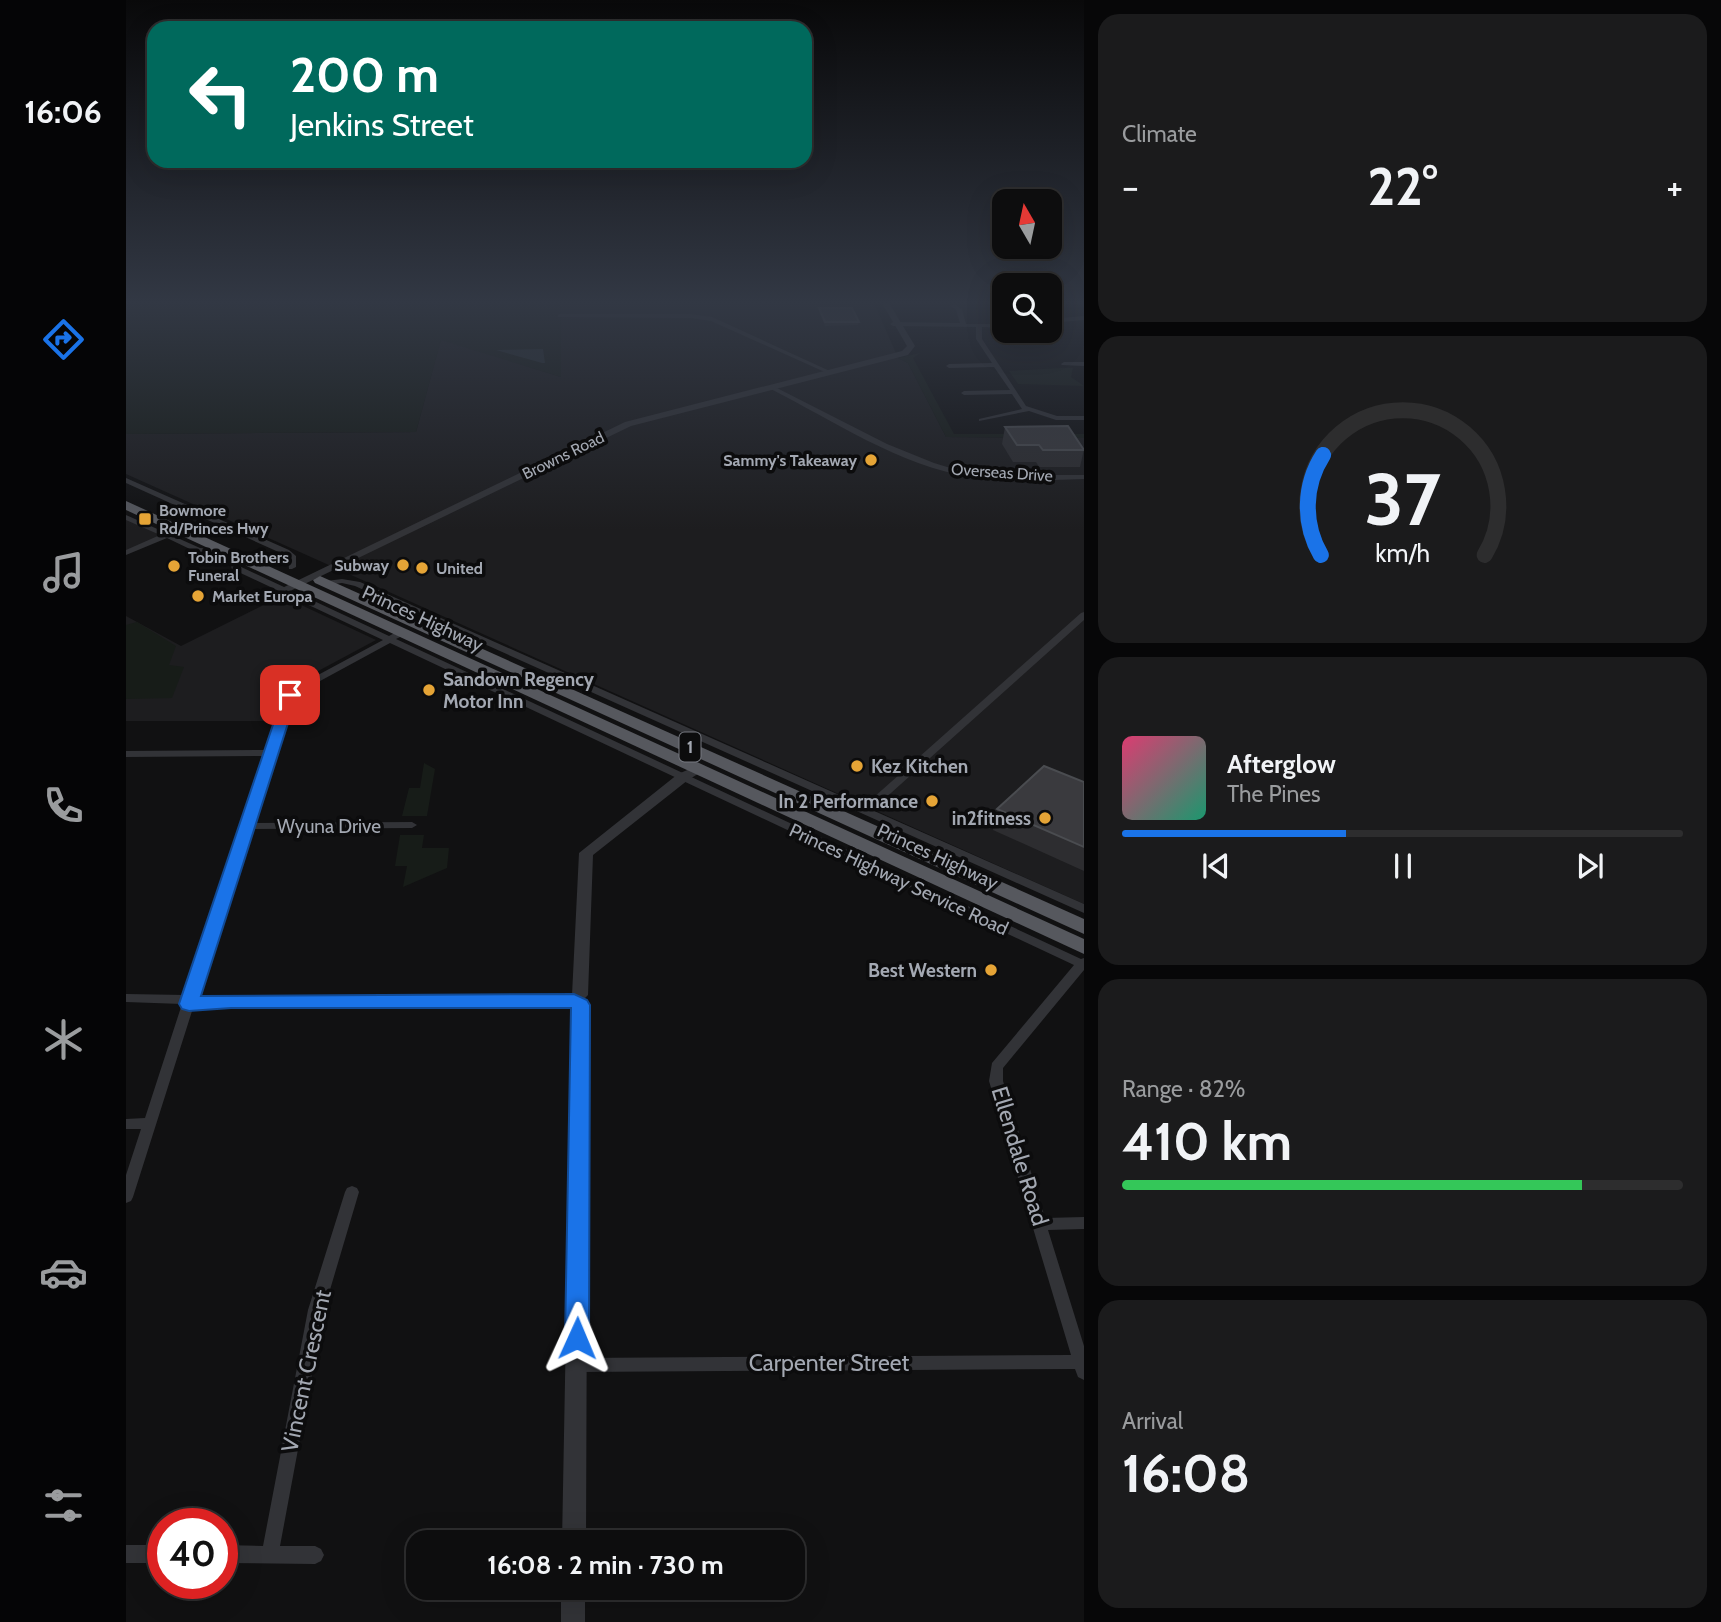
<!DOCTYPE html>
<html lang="en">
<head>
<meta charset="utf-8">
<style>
	:root { --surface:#0d0d0e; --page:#1b1b1c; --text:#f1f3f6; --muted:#9a9c9e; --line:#2d2d2e; --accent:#1a73e8 }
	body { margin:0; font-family:Cabin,sans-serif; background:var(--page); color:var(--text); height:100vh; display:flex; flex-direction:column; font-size:26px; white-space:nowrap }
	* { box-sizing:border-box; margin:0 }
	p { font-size:23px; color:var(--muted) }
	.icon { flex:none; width:38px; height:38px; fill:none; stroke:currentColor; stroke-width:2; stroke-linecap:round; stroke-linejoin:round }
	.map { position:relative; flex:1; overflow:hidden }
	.side { display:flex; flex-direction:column; gap:14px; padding:14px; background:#070708; width:637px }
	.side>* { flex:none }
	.guide { position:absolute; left:21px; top:21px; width:665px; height:147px; border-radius:21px; box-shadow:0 7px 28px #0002,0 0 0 2px var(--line); background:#00695c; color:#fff; overflow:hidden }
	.needle { width:46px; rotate:351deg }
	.controls { position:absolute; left:866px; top:189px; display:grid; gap:14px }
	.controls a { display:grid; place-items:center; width:70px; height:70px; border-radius:14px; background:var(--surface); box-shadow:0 7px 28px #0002,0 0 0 2px var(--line); font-size:35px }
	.speed { position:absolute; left:21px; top:1508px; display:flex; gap:14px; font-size:35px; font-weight:700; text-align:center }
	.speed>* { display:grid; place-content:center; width:91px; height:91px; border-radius:50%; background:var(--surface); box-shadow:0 7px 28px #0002,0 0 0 2px var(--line); line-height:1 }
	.speed .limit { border:10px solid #d22; background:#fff; color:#111 }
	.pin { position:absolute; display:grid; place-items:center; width:60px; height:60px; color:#fff; margin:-30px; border-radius:14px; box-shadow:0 4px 10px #0006 }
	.me { position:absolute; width:77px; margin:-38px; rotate:1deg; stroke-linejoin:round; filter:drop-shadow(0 0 5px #0008) }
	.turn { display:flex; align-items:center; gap:24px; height:147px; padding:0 28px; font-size:32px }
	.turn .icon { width:91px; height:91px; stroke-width:2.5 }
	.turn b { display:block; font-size:49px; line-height:60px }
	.big { font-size:52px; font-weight:800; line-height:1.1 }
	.side .card { flex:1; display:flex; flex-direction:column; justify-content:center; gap:10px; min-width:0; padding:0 24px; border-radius:21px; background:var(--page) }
	.side .dial { align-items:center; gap:0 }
	.dial svg { height:182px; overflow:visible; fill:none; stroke:var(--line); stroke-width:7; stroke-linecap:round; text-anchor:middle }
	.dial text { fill:var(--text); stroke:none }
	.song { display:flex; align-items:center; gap:21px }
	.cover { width:84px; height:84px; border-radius:10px; background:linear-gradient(135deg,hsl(340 70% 55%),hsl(160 70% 35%)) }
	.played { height:7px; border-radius:4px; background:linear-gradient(90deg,var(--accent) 40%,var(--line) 40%) }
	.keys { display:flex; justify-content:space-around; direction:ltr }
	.heat { display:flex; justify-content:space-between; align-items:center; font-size:38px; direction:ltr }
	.charge { height:10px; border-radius:5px; background:linear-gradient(90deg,#34c759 82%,var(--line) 0) }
	.trip { position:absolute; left:280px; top:1530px; width:399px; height:70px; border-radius:21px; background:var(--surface); box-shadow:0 7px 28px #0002,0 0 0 2px var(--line); font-weight:800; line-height:70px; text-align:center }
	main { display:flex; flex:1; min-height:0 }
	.tabs { display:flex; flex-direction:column; width:126px; justify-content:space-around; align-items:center; background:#050506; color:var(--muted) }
	.tabs .icon { width:49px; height:49px }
	.tabs .on { color:var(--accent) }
	.tabs b { font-size:32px; color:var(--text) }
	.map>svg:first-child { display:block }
	.built { fill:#1d1d1f }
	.green { fill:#171c18 }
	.water { fill:#283035 }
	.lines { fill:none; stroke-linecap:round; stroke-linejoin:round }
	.minor { fill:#323337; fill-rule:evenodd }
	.tertiary { fill:#323337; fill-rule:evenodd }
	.trunk { fill:#56585e; fill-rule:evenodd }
	.wall { fill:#2d2d30 }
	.building { fill:#3a3a3e; stroke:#4a4c50; stroke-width:2 }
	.route { fill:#1a73e8; stroke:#114b97; stroke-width:2 }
	.poi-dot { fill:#e5a436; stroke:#0c0c0d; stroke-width:2.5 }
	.labels { text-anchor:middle; stroke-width:7; stroke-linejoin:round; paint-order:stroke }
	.far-street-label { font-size:16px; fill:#a3a8b2; stroke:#0c0c0d }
	.far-poi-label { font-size:16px; font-weight:bold; fill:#a3a8b2; stroke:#0c0c0d; text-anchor:start }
	.shield { fill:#0c0c0d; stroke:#767980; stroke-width:2 }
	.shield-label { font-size:18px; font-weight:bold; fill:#a3a8b2 }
	.street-label { font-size:19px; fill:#a3a8b2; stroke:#0c0c0d }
	.poi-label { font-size:19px; font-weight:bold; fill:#a3a8b2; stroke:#0c0c0d; text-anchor:end }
	.near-street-label { font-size:23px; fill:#a3a8b2; stroke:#0c0c0d }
</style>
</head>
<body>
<main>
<nav class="tabs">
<b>16:06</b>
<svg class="icon on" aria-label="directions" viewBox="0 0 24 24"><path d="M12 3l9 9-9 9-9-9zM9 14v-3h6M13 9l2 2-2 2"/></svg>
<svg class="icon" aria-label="music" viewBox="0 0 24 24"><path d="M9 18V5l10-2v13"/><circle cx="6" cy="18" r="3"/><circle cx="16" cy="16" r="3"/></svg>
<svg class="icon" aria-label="phone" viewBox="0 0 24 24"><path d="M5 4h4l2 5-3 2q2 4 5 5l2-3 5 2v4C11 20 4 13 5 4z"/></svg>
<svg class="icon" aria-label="climate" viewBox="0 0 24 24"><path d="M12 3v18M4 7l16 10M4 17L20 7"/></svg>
<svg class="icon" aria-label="car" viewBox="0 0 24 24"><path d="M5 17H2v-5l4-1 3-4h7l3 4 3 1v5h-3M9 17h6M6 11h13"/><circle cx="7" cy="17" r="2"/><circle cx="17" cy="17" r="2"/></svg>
<svg class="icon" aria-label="filters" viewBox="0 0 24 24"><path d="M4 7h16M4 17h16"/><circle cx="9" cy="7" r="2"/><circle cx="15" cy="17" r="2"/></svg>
</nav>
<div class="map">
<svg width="958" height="1622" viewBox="0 0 958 1622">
	<rect width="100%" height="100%" fill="#111112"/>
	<g class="built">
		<polygon points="435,303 748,303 772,358 782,363 820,437 958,438 958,904 0,474 0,434 290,432 315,339 435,377"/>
		<polygon points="0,518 34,535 34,537 0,552"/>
		<polygon points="156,596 250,640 153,692 143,721 0,721 0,616 55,646"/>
	</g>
	<g class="green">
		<polygon points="0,303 435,303 435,377 315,340 290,432 0,434"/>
		<polygon points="794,353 787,358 828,434 958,434 958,438 820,437 782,363 772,358"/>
		<polygon points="935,368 947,368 945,377 958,386 892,384 883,371"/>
		<polygon points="11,622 50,646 43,665 58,667 46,698 0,699 0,625"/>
		<polygon points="298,763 309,769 301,816 276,816 283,788 294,788"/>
		<polygon points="274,835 298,835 296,848 323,848 321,868 277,887 281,866 269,866"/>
	</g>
	<polygon class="water" points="417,349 419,363 416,363 370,350"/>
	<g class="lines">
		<g class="minor">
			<polygon points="953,303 958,303 958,306"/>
			<polygon points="828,304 836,309 840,324 878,324 878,328 856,327 856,339 900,406 931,416 958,416 958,420 930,420 903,411 853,421 853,419 896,409 886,394 838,395 835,393 838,391 884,390 868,367 823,368 820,366 823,364 866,363 850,339 850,327 767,326 764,324 767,322 834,323 830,310 825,306"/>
			<polygon points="434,314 564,314 586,317 706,372 701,373 585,321 564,318 432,317 432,315"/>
			<polygon points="958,316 958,320 924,323 924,319"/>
			<polygon points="906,331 912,331 920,340 920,342 916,342"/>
			<polygon points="938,362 958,362 958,366 936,365 935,364"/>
			<path d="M645,385L761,444L808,463L831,470L877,475H958V479C920,480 882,483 845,477C774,466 706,420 643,388L642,387Z"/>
			<polygon points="0,478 163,550 170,556 170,567 166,569 163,569 162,557 157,554 0,483"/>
			<polygon points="0,515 74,548 108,551 113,566 263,636 274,630 280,630 280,634 270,639 955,959 958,958 958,970 877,1068 877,1081 919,1218 958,1217 958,1229 922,1230 958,1346 958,1380 952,1377 949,1369 451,1372 445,1370 443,1365 445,1360 451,1358 945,1355 863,1081 866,1063 948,965 264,643 172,693 165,699 126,823 286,822 291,825 286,828 124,829 70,999 105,997 448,997 452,998 454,1001 452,1004 448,1005 105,1005 67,1008 7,1197 5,1201 0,1203 0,1175 15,1129 0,1129 0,1119 19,1118 56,1004 0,1002 0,994 59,995 137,756 0,757 0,751 139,750 156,698 166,689 257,640 106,569 101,554 70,552 41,538 0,555 0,550 34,535 0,520"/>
			<polygon points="216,579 234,582 738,806 955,613 958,612 958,620 746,810 958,904 958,913 229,586 216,583 200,585 196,583 200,581"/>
			<polygon points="226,1186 231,1188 233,1192 198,1310 154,1546 189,1546 195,1549 198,1555 195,1561 189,1564 96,1563 96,1545 137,1546 182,1310 219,1192 221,1188"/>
			<rect x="0" y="1545" width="37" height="18"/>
		</g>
		<g class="tertiary">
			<polygon points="756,303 763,303 789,346 782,355 505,426 162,592 158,593 152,590 499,422 776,351 781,346"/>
			<polygon points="573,765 578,766 580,769 562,780 467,855 462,995 457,1000 462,1005 460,1542 436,1542 446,1005 451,1000 446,995 453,853 552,774"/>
			<rect x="435" y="1587" width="24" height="35"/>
		</g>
		<g class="trunk">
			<polygon points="0,501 958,939 958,954 0,510"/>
			<polygon points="194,576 958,919 958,934 189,583 187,580"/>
		</g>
	</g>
	<g class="wall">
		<polygon points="693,308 733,322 732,325 699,326 693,312"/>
		<polygon points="879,427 958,449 954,467 913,467 910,462 887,462 876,444"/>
		<polygon points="958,782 958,871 867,830 871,809"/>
	</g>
	<g class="building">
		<polygon points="693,308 726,308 733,322 699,322"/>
		<polygon points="942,426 958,450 917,450 913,445 891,445 879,427"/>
		<polygon points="918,766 958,782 958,847 871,809"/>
	</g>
	<linearGradient id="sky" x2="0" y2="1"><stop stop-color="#09090a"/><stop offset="0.57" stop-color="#323844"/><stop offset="1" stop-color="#323844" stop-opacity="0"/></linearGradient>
	<rect width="958" height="530" fill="url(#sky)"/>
	<polygon class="route" points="164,691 171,695 75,996 448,994 461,1000 464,1005 463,1338 460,1346 451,1349 443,1346 439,1338 445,1008 105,1008 63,1011 56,1009 53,1004 157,695"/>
	<g class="poi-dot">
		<circle cx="745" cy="460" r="7"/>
		<rect x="12" y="512" width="14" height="14" rx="3.5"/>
		<circle cx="277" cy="565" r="7"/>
		<circle cx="48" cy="566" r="7"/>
		<circle cx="296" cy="568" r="7"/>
		<circle cx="72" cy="596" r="7"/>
		<circle cx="303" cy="690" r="7"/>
		<circle cx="731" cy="766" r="7"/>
		<circle cx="806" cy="801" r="7"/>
		<circle cx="919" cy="818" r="7"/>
		<circle cx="865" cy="970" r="7"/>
	</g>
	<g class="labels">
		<g class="far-street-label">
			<text transform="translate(437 455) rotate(-26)" y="6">Browns Road</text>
			<text transform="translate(876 472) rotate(4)" y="6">Overseas Drive</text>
		</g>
		<g class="far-poi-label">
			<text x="731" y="466" text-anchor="end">Sammy's Takeaway</text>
			<text x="33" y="516">Bowmore<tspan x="33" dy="18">Rd/Princes Hwy</tspan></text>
			<text x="62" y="563">Tobin Brothers<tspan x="62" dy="18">Funeral</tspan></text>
			<text x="263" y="571" text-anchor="end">Subway</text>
			<text x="310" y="574">United</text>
			<text x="86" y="602">Market Europa</text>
		</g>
		<rect class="shield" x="553.5" y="732.5" width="21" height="29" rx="5"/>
		<g class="shield-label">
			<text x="564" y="753">1</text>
		</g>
		<g class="street-label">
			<text transform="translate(297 618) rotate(25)" y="7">Princes Highway</text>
			<text x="203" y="833">Wyuna Drive</text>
			<text transform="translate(812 856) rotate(25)" y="7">Princes Highway</text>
			<text transform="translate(773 879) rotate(25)" y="7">Princes Highway Service Road</text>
		</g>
		<g class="poi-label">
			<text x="317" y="686" text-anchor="start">Sandown Regency<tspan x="317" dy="22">Motor Inn</tspan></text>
			<text x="745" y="773" text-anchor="start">Kez Kitchen</text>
			<text x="792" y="808">In 2 Performance</text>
			<text x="905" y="825">in2fitness</text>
			<text x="851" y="977">Best Western</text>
		</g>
		<g class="near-street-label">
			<text transform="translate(894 1156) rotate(73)" y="8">Ellendale Road</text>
			<text x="703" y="1371">Carpenter Street</text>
			<text transform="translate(180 1371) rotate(-78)" y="8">Vincent Crescent</text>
		</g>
	</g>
</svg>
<div class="controls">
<a><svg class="needle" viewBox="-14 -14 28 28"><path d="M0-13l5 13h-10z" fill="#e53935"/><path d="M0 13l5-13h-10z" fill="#9a9c9e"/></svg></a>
<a><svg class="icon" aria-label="search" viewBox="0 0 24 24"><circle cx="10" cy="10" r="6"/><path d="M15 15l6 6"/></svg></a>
</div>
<div class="speed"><div class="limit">40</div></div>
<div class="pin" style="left:164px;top:695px;background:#d93025"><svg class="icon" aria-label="arrive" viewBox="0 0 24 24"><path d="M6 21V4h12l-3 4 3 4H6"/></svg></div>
<svg class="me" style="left:451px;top:1338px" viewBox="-20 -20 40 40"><path d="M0-17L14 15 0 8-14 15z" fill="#1a73e8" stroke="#fff" stroke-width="4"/></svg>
<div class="trip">16:08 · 2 min · 730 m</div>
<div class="guide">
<div class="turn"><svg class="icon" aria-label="left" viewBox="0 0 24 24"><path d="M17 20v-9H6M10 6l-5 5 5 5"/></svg><div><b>200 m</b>Jenkins Street</div></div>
</div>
</div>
<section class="side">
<div class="card"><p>Climate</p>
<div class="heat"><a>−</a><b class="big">22°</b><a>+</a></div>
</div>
<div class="card dial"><svg viewBox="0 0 100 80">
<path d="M14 69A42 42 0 1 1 86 69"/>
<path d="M14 69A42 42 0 0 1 15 25" stroke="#1a73e8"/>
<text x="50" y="56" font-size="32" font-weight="700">37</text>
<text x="50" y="72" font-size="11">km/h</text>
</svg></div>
<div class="card">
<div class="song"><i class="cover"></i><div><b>Afterglow</b><p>The Pines</p></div></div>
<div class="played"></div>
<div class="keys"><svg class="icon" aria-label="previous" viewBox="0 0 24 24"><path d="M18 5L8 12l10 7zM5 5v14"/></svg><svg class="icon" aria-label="pause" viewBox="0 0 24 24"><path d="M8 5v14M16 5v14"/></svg><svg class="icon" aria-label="next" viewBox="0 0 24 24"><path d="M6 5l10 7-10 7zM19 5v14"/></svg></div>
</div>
<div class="card"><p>Range · 82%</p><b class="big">410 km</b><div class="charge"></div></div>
<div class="card"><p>Arrival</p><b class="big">16:08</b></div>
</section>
</main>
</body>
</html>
